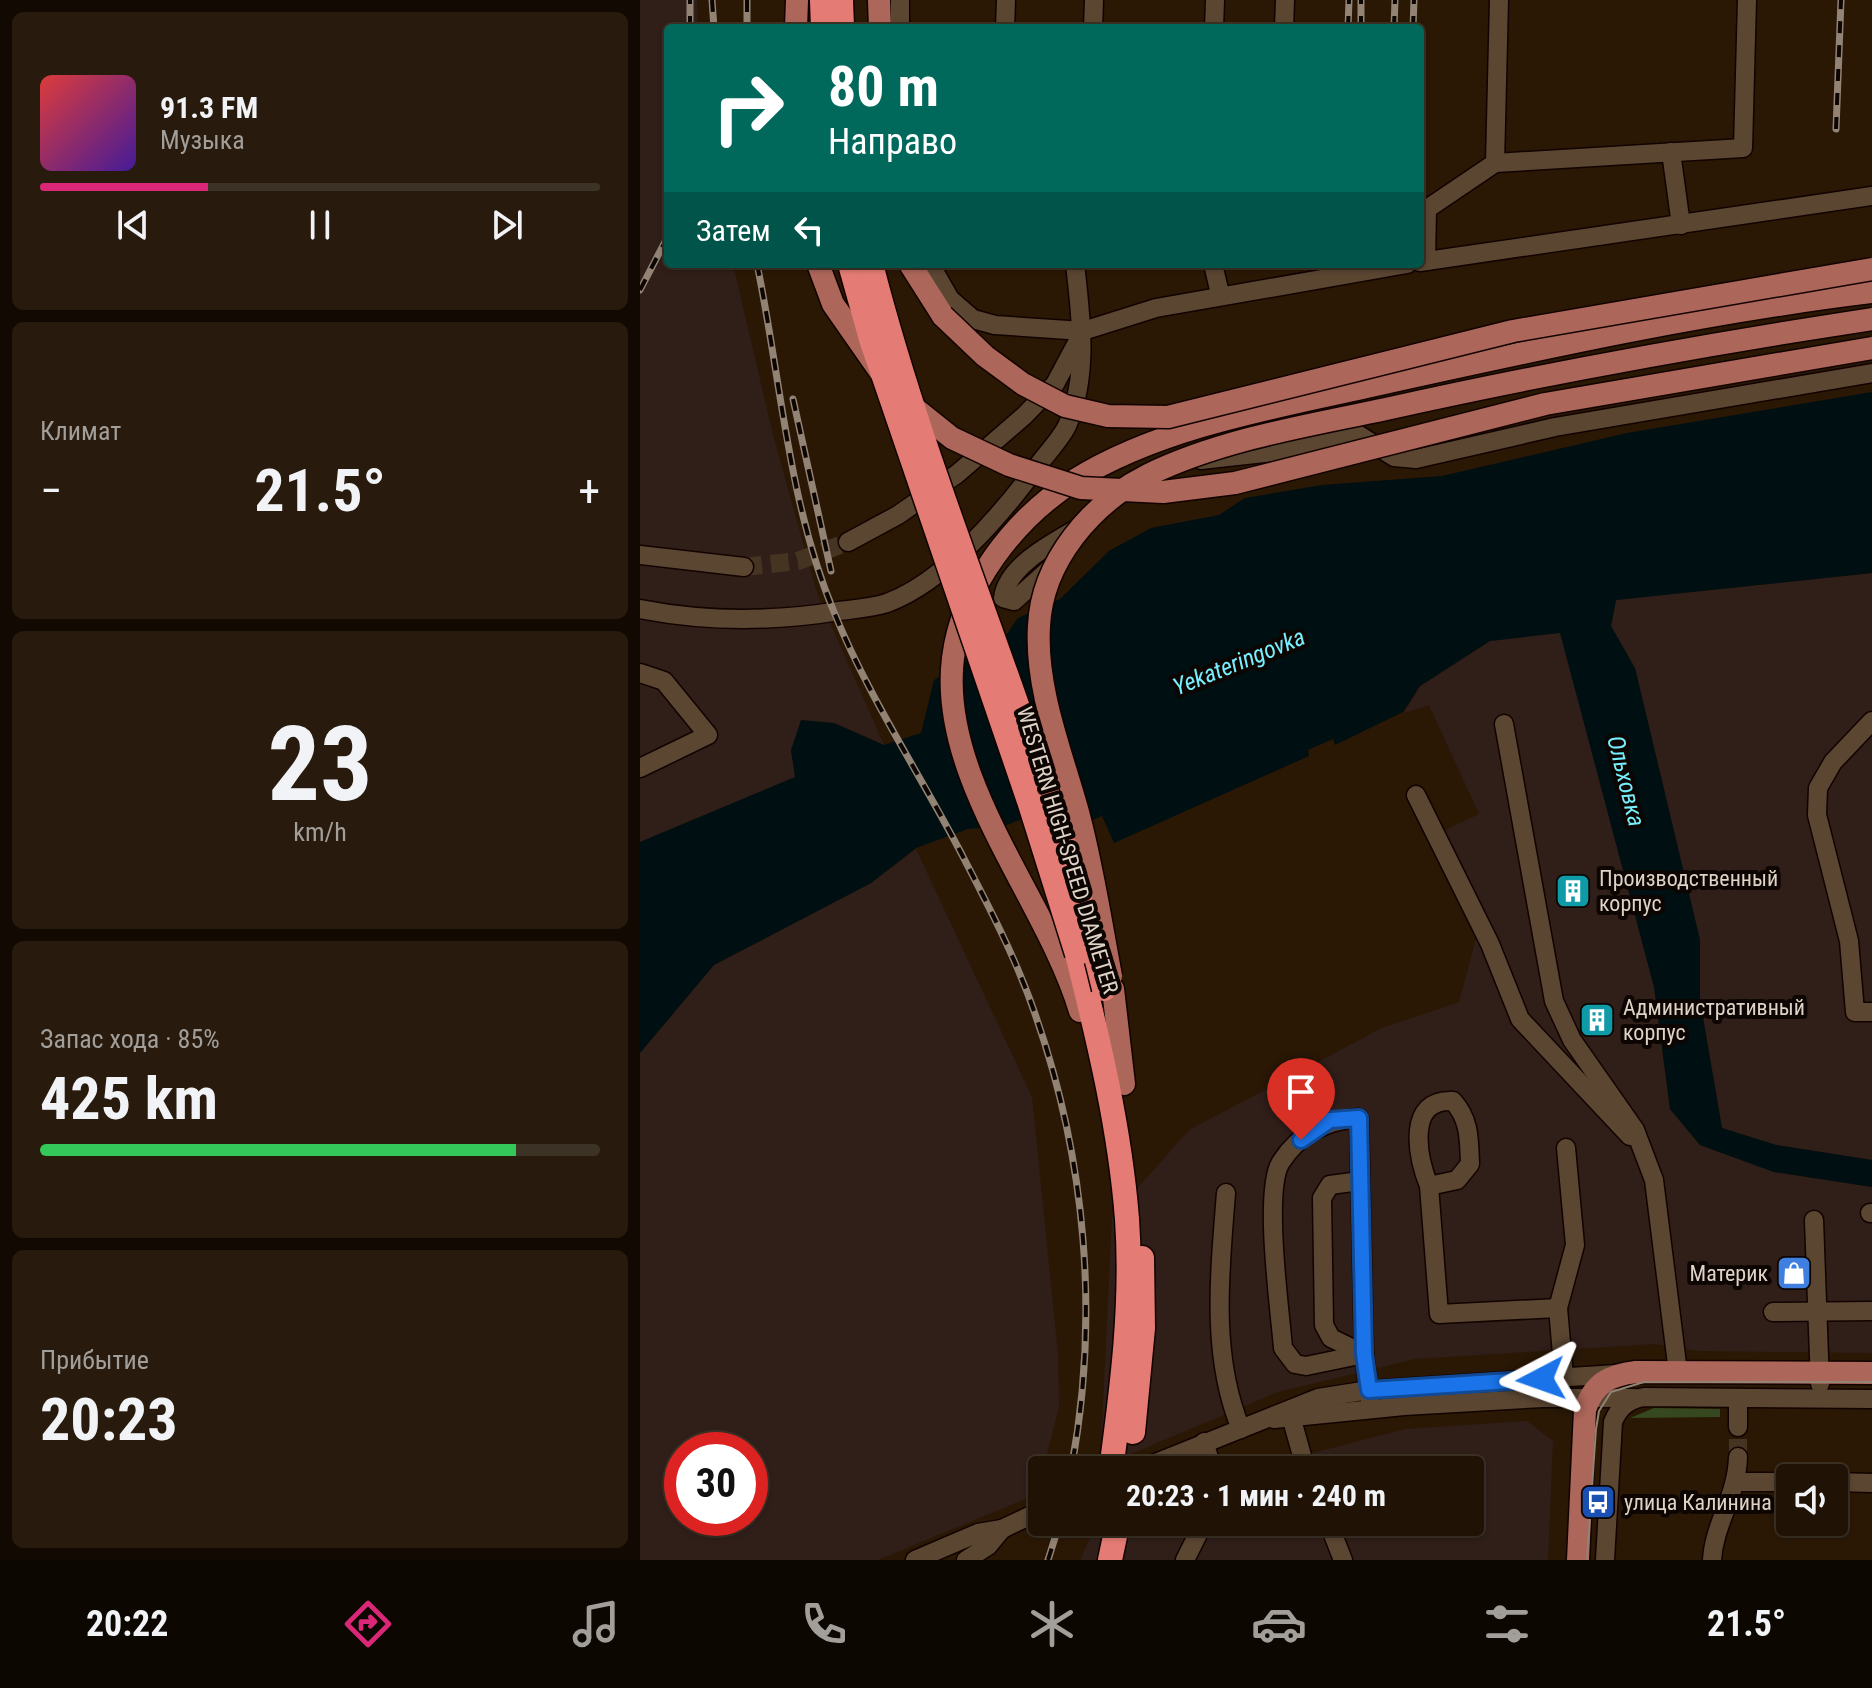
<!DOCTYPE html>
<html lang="ru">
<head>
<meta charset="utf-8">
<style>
	:root { --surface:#201204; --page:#281b0e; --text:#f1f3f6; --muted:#a29e9a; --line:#3d3226; --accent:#db2777 }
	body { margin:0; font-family:"Roboto Condensed",sans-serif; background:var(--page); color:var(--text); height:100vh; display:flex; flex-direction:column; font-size:30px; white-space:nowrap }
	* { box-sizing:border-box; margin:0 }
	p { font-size:26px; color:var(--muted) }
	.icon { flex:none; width:44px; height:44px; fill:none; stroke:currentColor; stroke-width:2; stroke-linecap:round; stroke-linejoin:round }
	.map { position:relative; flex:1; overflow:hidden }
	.details { display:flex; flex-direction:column; gap:12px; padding:12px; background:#120a02; width:640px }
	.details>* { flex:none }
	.top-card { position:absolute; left:24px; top:24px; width:760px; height:244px; border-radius:8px; box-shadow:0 2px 6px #0004,0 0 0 2px var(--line); background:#00695c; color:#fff; overflow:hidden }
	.buttons { position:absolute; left:1136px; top:1464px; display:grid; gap:16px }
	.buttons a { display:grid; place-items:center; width:72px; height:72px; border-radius:8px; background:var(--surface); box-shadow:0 2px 6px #0004,0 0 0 2px var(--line); font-size:40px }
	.speed { position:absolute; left:24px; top:1432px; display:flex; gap:16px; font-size:40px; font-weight:700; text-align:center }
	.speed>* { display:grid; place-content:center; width:104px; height:104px; border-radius:50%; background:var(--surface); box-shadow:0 2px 6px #0004,0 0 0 2px var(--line); line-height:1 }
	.speed .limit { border:12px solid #d22; background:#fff; color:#111 }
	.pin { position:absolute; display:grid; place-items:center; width:68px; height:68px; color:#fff; margin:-82px -34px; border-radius:50% 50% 50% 0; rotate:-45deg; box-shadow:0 0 8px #0007 }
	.pin .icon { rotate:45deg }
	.me { position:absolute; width:88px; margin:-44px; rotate:266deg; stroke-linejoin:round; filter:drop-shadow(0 0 6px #0008) }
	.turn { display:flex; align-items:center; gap:28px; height:168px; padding:0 32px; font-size:36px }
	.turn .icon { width:104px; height:104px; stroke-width:2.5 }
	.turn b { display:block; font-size:56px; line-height:68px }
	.then { display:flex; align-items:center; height:76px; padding:0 32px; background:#0003; gap:16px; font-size:30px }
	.big { font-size:60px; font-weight:700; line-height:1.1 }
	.details .widget { flex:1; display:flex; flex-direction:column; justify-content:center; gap:12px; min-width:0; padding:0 28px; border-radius:12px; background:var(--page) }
	.details .dial { align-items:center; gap:0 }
	.dial b { font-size:104px; line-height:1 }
	.song { display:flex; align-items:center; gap:24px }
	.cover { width:96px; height:96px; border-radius:12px; background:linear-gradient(135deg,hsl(0 70% 55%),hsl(260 70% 35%)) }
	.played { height:8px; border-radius:4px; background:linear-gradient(90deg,var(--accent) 30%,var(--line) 30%) }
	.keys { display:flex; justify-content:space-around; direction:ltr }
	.heat { display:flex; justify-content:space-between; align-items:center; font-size:44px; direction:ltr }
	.charge { height:12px; border-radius:6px; background:linear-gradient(90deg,#34c759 85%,var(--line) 0) }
	.trip { position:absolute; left:388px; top:1456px; width:456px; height:80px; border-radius:8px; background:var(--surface); box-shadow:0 2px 6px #0004,0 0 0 2px var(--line); font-weight:700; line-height:80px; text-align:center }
	.dock { display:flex; height:128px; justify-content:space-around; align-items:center; background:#0d0702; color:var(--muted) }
	.dock .icon { width:56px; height:56px }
	.dock .selected { color:var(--accent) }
	.dock b { font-size:36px; color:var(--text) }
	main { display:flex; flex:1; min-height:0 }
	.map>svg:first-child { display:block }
	.industrial { fill:#301e19; fill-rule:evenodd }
	.green { fill:#364820 }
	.water { fill:#000f11 }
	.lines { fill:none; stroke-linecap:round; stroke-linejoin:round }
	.minor-tunnel { stroke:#453422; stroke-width:18; stroke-dasharray:18 9; stroke-linecap:butt }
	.minor-casing { stroke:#120300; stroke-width:21 }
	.major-casing { stroke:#120300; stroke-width:25 }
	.highway-casing { stroke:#120300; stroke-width:27 }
	.minor { stroke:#5b4632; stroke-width:18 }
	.major { stroke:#ad665a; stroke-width:22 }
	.highway { stroke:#e47c75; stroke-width:24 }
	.tram { stroke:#928375; stroke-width:2 }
	.rail-casing { stroke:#928375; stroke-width:7 }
	.rail { stroke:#0c0501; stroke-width:4; stroke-dasharray:12; stroke-linecap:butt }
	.major-bridge-casing { stroke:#120300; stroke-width:25; stroke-linecap:butt }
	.highway-bridge-casing { stroke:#120300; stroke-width:27; stroke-linecap:butt }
	.major-bridge { stroke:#ad665a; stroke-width:22 }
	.highway-bridge { stroke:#e47c75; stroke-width:24 }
	.route-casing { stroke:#114b97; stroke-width:20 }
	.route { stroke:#1a73e8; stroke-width:14 }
	.labels { text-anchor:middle; stroke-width:8; stroke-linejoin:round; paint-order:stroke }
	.street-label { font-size:22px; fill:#dfd2c7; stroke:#0c0501 }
	.poi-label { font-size:22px; fill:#dfd2c7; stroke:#0c0501; text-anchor:start }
	.water-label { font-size:24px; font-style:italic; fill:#76f0fe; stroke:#0c0501 }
</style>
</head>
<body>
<main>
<section class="details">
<div class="widget">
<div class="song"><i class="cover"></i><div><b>91.3 FM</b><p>Музыка</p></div></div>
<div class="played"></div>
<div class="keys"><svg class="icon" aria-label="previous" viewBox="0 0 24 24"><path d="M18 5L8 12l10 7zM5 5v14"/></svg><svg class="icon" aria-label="pause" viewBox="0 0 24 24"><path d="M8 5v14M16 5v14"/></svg><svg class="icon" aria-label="next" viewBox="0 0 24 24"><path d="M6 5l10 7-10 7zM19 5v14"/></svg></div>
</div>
<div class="widget"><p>Климат</p>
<div class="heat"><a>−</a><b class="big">21.5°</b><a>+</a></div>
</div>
<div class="widget dial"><b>23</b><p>km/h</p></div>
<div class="widget"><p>Запас хода · 85%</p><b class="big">425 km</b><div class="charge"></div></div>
<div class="widget"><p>Прибытие</p><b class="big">20:23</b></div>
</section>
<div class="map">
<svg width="1232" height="1560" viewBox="0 0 1232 1560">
	<rect width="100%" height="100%" fill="#2a1805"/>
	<g class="industrial">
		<polygon points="0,0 57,0 58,28 28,28 28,264 93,264 133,435 177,593 244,745 194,723 151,750 156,777 0,842"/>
		<polygon points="1232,573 1232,1160 1136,1145 1082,1128 1060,1000 1060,940 995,668 971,626 976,600"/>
		<polygon points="921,632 1014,987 1030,1109 1060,1145 1134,1172 1232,1187 1232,1353 1060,1351 1014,1344 775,1359 638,1392 460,1467 472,1217 549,1130 742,1028 819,1002 837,935 791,837 839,814 789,705 764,713 780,686 850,641"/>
		<path d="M276,849L392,1097L418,1354L419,1407L397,1494L238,1560H0V1053L74,965L231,883ZM42,1450H110V1518H42Z"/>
		<polygon points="887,1421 913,1441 908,1560 440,1560 457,1522 830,1522 830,1470 607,1470 765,1429"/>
	</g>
	<polygon class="green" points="1014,1408 1080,1409 1080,1417 990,1418"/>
	<polygon class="water" points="1232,392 1232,573 976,600 971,626 995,668 1060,940 1060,1000 1082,1128 1136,1145 1232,1160 1232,1187 1134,1172 1060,1145 1030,1109 1014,987 920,633 850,641 780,686 763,712 695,745 693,739 668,750 669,756 474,843 462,816 446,823 429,801 364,826 328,829 276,848 231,883 74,965 0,1053 0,842 155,777 151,750 161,720 194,723 244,745 281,733 294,680 364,638 378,618 420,599 469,551 511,528 579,515 605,498 682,485 802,476 987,433"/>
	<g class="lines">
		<g class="minor-tunnel">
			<polyline points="104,567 158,561 208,542"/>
			<polyline points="1098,1457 1098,1427"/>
		</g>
		<g class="minor-casing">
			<g id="minor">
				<polyline points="859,0 855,163 1103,148 1107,0"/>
				<polyline points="260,28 260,0"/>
				<polyline points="365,28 366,0"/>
				<polyline points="453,28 454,0"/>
				<polyline points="574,28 575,0"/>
				<polyline points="644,28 645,0"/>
				<polyline points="1031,152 1041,225"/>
				<polyline points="786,261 787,209 855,163"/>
				<polyline points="780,262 1232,196"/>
				<polyline points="290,264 310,299 333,319 355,325 443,331 516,308 767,264"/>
				<polyline points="573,264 580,294"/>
				<polyline points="561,460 633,452 716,433 754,457 776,459 915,427 1232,373"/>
				<polyline points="208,542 258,515 317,474 384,416 415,384 439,339"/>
				<polyline points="0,555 104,567"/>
				<path d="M414,565L374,601L363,598C367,566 412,543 438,528"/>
				<path d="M0,609C67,622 132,622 199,611C214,609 232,608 247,603C307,581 365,510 402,460C410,450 421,438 427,426C449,375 441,317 435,264"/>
				<polyline points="0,673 24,681 68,735 0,768"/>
				<polyline points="1232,721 1193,762 1178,788 1177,815 1209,941 1215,1012 1232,1012"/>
				<polyline points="864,724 914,1001 932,1040 995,1130 1014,1180 1038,1372"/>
				<polyline points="776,795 850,944 880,1019 990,1136"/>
				<polyline points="720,1181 690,1185 682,1198 684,1325 691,1338 724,1354"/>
				<path d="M789,1186L817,1180L830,1164C829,1139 830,1120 813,1101C766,1098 777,1156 789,1186L799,1314L918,1308"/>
				<path d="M586,1193C580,1270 570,1355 601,1429"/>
				<polyline points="1230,1213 1232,1213"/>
				<polyline points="1174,1220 1180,1384"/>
				<polyline points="1133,1312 1232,1311"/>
				<path d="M724,1354L666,1366L655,1364L643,1348C640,1310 623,1190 641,1162C659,1134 687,1120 719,1118L724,1354L731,1408"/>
				<polyline points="924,1377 918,1308 935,1245 926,1148"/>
				<polyline points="634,1419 764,1406 902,1398 995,1398"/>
				<polyline points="652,1420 666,1470"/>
				<polyline points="1098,1427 1098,1398"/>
				<polyline points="564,1442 573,1470"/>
				<polyline points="498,1470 678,1398 729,1390 976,1374"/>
				<polyline points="1097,1482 1150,1482"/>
				<polyline points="1194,1482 1232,1483"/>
				<polyline points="688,1522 703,1560"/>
				<polyline points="827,1524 827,1522"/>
				<polyline points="362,1529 402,1510"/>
				<polyline points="275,1560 338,1533 362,1529 348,1546 326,1560"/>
				<polyline points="545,1560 564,1522"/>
				<path d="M965,1560L973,1422C979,1407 988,1400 1004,1397L1232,1399"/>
				<path d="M1072,1560C1074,1524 1097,1496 1098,1457"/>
			</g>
		</g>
		<g class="major-casing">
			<g id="major">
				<polyline points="239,0 240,28"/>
				<polyline points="156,28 157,0"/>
				<polyline points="270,264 303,316"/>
				<polyline points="473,989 484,1084"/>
				<path d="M440,1011C407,900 298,780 313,658C322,586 374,519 435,480C521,426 642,406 740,384C903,348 1066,312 1232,292"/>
				<path d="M938,1560L945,1410C953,1384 969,1375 996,1372L1232,1373"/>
			</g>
		</g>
		<g class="highway-casing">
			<g id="highway">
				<polyline points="182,0 183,28"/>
				<polyline points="201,0 202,28"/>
				<path d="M437,954C459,1042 480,1129 487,1219C493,1302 482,1388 471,1470"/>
				<polyline points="493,1432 503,1328 502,1258"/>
				<polyline points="470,1560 478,1522"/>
			</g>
		</g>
		<use href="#minor" class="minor"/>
		<use href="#major" class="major"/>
		<use href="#highway" class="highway"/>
		<polyline class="tram" points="947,1560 956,1429 959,1411 971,1392 1004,1382 1232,1382"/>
		<g class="rail-casing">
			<g id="rail">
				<polyline points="72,0 74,28"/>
				<polyline points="107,0 107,28"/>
				<polyline points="50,28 50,0"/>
				<polyline points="708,28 709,0"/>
				<polyline points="721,28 721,0"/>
				<polyline points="754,28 755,0"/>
				<polyline points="773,28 774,0"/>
				<polyline points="1196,129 1201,0"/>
				<path d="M117,264C141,380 148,502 194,612C227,694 278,771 319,849C346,901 375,956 394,1011C446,1158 460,1317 431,1470"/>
				<polyline points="0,290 28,236"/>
				<polyline points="153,399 191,571"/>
				<polyline points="408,1560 420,1522"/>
			</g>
		</g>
		<use href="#rail" class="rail"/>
		<g class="major-bridge-casing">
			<g id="major-bridge">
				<polyline points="178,264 193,304 239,370"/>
				<polyline points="303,316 345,356 383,384 425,406 468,416 528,417 873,331 1232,269"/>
				<polyline points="267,402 312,438 369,465 441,488 523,492 595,483 905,404 1232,348"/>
				<path d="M471,976C461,923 453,869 439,816C423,756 395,690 399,626C402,561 452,503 508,475C582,439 667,426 746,409C907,373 1069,344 1232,319"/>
			</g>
		</g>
		<g class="highway-bridge-casing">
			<g id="highway-bridge">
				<polyline points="210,264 231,339 389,801 437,954"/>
				<path d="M231,264C294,510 405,742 464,989"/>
			</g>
		</g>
		<use href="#major-bridge" class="major-bridge"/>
		<use href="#highway-bridge" class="highway-bridge"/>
	</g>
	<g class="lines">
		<g class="route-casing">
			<polyline id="route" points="661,1140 690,1120 719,1118 724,1354 729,1390 901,1379"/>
		</g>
		<use href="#route" class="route"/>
	</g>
	<defs>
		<g id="building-square" transform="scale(1.8)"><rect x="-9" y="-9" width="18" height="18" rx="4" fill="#0f9aa8" stroke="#0c0501"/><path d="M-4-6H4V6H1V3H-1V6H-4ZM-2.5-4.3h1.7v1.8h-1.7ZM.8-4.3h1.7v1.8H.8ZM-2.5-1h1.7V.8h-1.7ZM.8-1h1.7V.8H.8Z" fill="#fff"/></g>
		<g id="shop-square" transform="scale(1.8)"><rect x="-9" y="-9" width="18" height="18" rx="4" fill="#3f7fe0" stroke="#0c0501"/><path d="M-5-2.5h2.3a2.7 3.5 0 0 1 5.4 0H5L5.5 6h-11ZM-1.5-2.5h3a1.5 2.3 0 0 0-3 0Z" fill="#fff"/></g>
		<g id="bus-square" transform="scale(1.8)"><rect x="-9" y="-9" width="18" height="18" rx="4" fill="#1a4fb4" stroke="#0c0501"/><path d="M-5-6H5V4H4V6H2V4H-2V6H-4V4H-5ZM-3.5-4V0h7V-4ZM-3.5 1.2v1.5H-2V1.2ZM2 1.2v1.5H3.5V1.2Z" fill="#fff"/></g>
	</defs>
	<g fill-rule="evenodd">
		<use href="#building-square" x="933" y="891"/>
		<use href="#building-square" x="957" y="1020"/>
		<use href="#shop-square" x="1154" y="1273"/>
		<use href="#bus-square" x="958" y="1502"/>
	</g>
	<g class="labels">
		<g class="street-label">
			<text transform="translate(428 850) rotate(73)" y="8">WESTERN HIGH-SPEED DIAMETER</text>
		</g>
		<g class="poi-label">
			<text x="959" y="886">Производственный<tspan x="959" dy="25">корпус</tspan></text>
			<text x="983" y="1015">Административный<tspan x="983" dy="25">корпус</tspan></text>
			<text x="1128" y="1281" text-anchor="end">Материк</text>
			<text x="984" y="1510">улица Калинина</text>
		</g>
		<g class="water-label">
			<text transform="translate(599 662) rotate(-22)" y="8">Yekateringovka</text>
			<text transform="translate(986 781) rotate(76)" y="8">Ольховка</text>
		</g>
	</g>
</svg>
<div class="buttons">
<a><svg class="icon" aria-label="sound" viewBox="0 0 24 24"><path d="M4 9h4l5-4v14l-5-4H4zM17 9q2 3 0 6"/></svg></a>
</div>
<div class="speed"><div class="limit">30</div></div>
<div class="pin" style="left:661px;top:1140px;background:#d93025"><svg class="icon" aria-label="arrive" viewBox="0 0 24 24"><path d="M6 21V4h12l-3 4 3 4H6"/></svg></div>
<svg class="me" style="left:901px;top:1379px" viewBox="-20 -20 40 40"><path d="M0-17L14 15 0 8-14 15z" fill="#1a73e8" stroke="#fff" stroke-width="4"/></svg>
<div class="trip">20:23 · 1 мин · 240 m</div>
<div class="top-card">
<div class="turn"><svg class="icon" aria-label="right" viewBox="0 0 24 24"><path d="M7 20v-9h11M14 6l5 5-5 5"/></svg><div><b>80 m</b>Направо</div></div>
<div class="then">Затем<svg class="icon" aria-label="left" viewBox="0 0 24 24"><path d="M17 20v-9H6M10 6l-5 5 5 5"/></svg></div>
</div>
</div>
</main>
<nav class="dock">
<b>20:22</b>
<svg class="icon selected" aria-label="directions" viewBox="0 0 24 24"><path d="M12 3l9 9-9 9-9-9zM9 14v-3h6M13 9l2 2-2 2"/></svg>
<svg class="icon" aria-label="music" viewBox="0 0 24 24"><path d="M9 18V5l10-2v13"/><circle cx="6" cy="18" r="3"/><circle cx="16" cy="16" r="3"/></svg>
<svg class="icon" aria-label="phone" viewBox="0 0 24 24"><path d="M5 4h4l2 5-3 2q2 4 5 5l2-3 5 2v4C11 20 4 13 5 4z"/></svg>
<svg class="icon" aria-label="climate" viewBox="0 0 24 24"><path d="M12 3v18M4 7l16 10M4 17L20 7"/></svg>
<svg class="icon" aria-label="car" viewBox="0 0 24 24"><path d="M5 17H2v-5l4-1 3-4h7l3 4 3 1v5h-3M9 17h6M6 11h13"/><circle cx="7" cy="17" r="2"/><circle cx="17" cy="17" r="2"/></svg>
<svg class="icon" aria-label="filters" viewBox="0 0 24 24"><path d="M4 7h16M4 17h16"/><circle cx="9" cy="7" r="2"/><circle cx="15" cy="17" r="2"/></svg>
<b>21.5°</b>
</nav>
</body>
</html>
